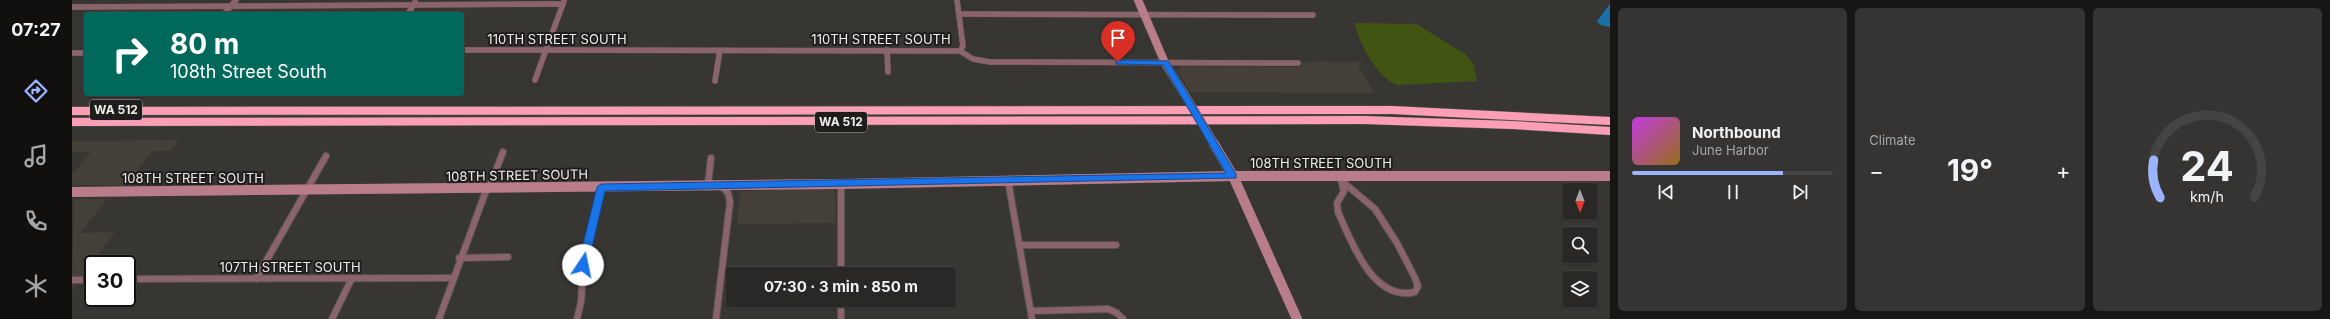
<!DOCTYPE html>
<html lang="en">
<head>
<meta charset="utf-8">
<style>
	:root { --surface:#2a2826; --page:#363432; --text:#f1f3f6; --muted:#a5a6a7; --line:#464443; --accent:#9bb4fd }
	body { margin:0; font-family:Inter,sans-serif; background:var(--page); color:var(--text); height:100vh; display:flex; flex-direction:column; font-size:15px; white-space:nowrap }
	* { box-sizing:border-box; margin:0 }
	p { font-size:13px; color:var(--muted) }
	.icon { flex:none; width:22px; height:22px; fill:none; stroke:currentColor; stroke-width:2; stroke-linecap:round; stroke-linejoin:round }
	.map { position:relative; flex:1; overflow:hidden }
	.side { display:flex; flex-direction:column; gap:8px; padding:8px; background:#171615; width:720px }
	.side>* { flex:none }
	.top-card { position:absolute; left:12px; top:12px; width:380px; height:84px; border-radius:4px; box-shadow:0 1px 3px #0004,0 0 0 1px var(--line); background:#00695c; color:#fff; overflow:hidden }
	.needle { width:26px; rotate:179deg }
	.buttons { position:absolute; left:1490px; top:183px; display:grid; gap:8px }
	.buttons a { display:grid; place-items:center; width:36px; height:36px; border-radius:4px; background:var(--surface); box-shadow:0 1px 3px #0004,0 0 0 1px var(--line); font-size:20px }
	.speed { position:absolute; left:12px; top:255px; display:flex; gap:8px; font-size:20px; font-weight:700; text-align:center }
	.speed>* { display:grid; place-content:center; width:52px; height:52px; border-radius:50%; background:var(--surface); box-shadow:0 1px 3px #0004,0 0 0 1px var(--line); line-height:1 }
	.speed .limit { border:2px solid #111; border-radius:6px; background:#fff; color:#111 }
	.pin { position:absolute; display:grid; place-items:center; width:34px; height:34px; color:#fff; margin:-41px -17px; border-radius:50% 50% 50% 0; rotate:-45deg; box-shadow:0 0 4px #0007 }
	.pin .icon { rotate:45deg }
	.me { position:absolute; width:44px; margin:-22px; rotate:11deg; stroke-linejoin:round; filter:drop-shadow(0 0 3px #0008) }
	.turn { display:flex; align-items:center; gap:14px; height:84px; padding:0 20px; font-size:18px }
	.turn .icon { width:52px; height:52px; stroke-width:2.5 }
	.turn b { display:block; font-size:28px; line-height:34px }
	.big { font-size:30px; font-weight:700; line-height:1.1 }
	.side .widget { flex:1; display:flex; flex-direction:column; justify-content:center; gap:6px; min-width:0; padding:0 14px; border-radius:6px; background:var(--page) }
	.side .dial { align-items:center; gap:0 }
	.dial svg { height:104px; overflow:visible; fill:none; stroke:var(--line); stroke-width:7; stroke-linecap:round; text-anchor:middle }
	.dial text { fill:var(--text); stroke:none }
	.song { display:flex; align-items:center; gap:12px }
	.cover { width:48px; height:48px; border-radius:6px; background:linear-gradient(135deg,hsl(290 70% 55%),hsl(40 70% 35%)) }
	.played { height:4px; border-radius:2px; background:linear-gradient(90deg,var(--accent) 75%,var(--line) 75%) }
	.keys { display:flex; justify-content:space-around; direction:ltr }
	.heat { display:flex; justify-content:space-between; align-items:center; font-size:22px; direction:ltr }
	.side .tiles { flex:1; display:grid; gap:8px; grid-template-columns:repeat(3,1fr) }
	.trip { position:absolute; left:654px; top:267px; width:230px; height:40px; border-radius:4px; background:var(--surface); box-shadow:0 1px 3px #0004,0 0 0 1px var(--line); font-weight:700; line-height:40px; text-align:center }
	main { display:flex; flex:1; min-height:0 }
	.tab-bar { display:flex; flex-direction:column; width:72px; justify-content:space-around; align-items:center; background:#11100f; color:var(--muted) }
	.tab-bar .icon { width:28px; height:28px }
	.tab-bar .selected { color:var(--accent) }
	.tab-bar b { font-size:18px; color:var(--text) }
	.map>svg:first-child { display:block }
	.built { fill:#443f37 }
	.green { fill:#425411 }
	.water { fill:#1972a7 }
	.lines { fill:none; stroke-linecap:round; stroke-linejoin:round }
	.street-far1-casing { stroke:#555350; stroke-width:6 }
	.street-casing { stroke:#555350; stroke-width:8 }
	.secondary-far1-casing { stroke:#555350; stroke-width:9 }
	.secondary-casing { stroke:#555350; stroke-width:10 }
	.highway-casing { stroke:#555350; stroke-width:1 }
	.street-far1 { stroke:#8b646b; stroke-width:5.5 }
	.street { stroke:#8b646b; stroke-width:6 }
	.secondary-far1 { stroke:#b97c89; stroke-width:8 }
	.secondary { stroke:#b97c89; stroke-width:10 }
	.highway { fill:#fd9fb4; fill-rule:evenodd }
	.secondary-bridge-casing { stroke:#555350; stroke-width:9; stroke-linecap:butt }
	.secondary-bridge { stroke:#b97c89; stroke-width:8 }
	.route { fill:#1a73e8; stroke:#114b97 }
	.labels { text-anchor:middle; stroke-width:4; stroke-linejoin:round; paint-order:stroke }
	.shield { fill:#1e1d1c; stroke:#b0afad; stroke-width:1 }
	.shield-label { font-size:12px; font-weight:bold; fill:#efedeb }
	.street-label { font-size:13px; fill:#efedeb; stroke:#1e1d1c }
</style>
</head>
<body>
<main>
<nav class="tab-bar">
<b>07:27</b>
<svg class="icon selected" aria-label="directions" viewBox="0 0 24 24"><path d="M12 3l9 9-9 9-9-9zM9 14v-3h6M13 9l2 2-2 2"/></svg>
<svg class="icon" aria-label="music" viewBox="0 0 24 24"><path d="M9 18V5l10-2v13"/><circle cx="6" cy="18" r="3"/><circle cx="16" cy="16" r="3"/></svg>
<svg class="icon" aria-label="phone" viewBox="0 0 24 24"><path d="M5 4h4l2 5-3 2q2 4 5 5l2-3 5 2v4C11 20 4 13 5 4z"/></svg>
<svg class="icon" aria-label="climate" viewBox="0 0 24 24"><path d="M12 3v18M4 7l16 10M4 17L20 7"/></svg>
</nav>
<div class="map">
<svg width="1538" height="319" viewBox="0 0 1538 319">
	<rect width="100%" height="100%" fill="#383633"/>
	<g class="built">
		<polygon points="1291,61 1286,67 1303,93 1118,92 1105,71 1110,66 1230,67 1228,62"/>
		<polygon points="107,140 99,151 81,151 54,185 0,185 0,174 19,152 0,152 0,141"/>
		<polygon points="763,189 764,223 665,224 668,191"/>
		<polygon points="2,199 35,199 8,233 43,232 0,290"/>
	</g>
	<path class="green" d="M1283,23L1344,24L1393,54L1401,63L1405,81L1325,85C1306,78 1286,43 1283,23Z"/>
	<polygon class="water" points="1538,4 1538,27 1528,25 1525,21"/>
	<g class="lines">
		<g class="street-far1-casing">
			<g id="street-far1">
				<polyline points="885,0 891,46 888,51"/>
				<polyline points="0,7 491,4"/>
				<polyline points="152,14 164,0"/>
				<polyline points="336,14 343,2"/>
				<polyline points="887,14 1241,15"/>
				<polyline points="390,50 888,51 901,59 918,62 1226,63"/>
				<polyline points="815,50 816,72"/>
				<polyline points="0,53 14,53"/>
				<polyline points="463,80 492,1"/>
				<polyline points="643,81 648,50"/>
			</g>
		</g>
		<g class="street-casing">
			<g id="street">
				<path d="M1268,176L1272,191L1265,203L1266,212C1280,243 1301,302 1343,292L1346,286L1343,278L1325,243L1303,209L1271,182"/>
				<polyline points="936,180 960,319"/>
				<polyline points="769,184 769,274"/>
				<polyline points="636,185 639,158"/>
				<polyline points="417,188 431,152"/>
				<polyline points="947,245 1044,245"/>
				<polyline points="387,258 436,257"/>
				<polyline points="55,279 381,278"/>
				<polyline points="184,279 254,156"/>
				<polyline points="0,280 21,280"/>
				<polyline points="769,300 769,319"/>
				<polyline points="959,311 1036,309 1045,313 1051,319"/>
				<polyline points="260,319 280,278"/>
				<polyline points="367,319 415,188"/>
				<polyline points="505,319 509,302 512,259 529,187"/>
				<polyline points="644,319 658,202 656,193 648,185"/>
			</g>
		</g>
		<g class="secondary-far1-casing">
			<g id="secondary-far1">
				<polyline points="1066,0 1093,63 1111,92"/>
				<polyline points="1137,135 1143,145"/>
			</g>
		</g>
		<g class="secondary-casing">
			<g id="secondary">
				<polyline points="1142,144 1161,176 1225,319"/>
				<polyline points="0,192 769,184 1161,176 1538,176"/>
			</g>
		</g>
		<g class="highway-casing">
			<g id="highway">
				<polygon points="1320,106 1538,117 1538,125 1320,114 0,115 0,107"/>
				<polygon points="1292,116 1440,121 1538,127 1538,135 1440,129 1292,124 0,126 0,118"/>
			</g>
		</g>
		<use href="#street-far1" class="street-far1"/>
		<use href="#street" class="street"/>
		<use href="#secondary-far1" class="secondary-far1"/>
		<use href="#secondary" class="secondary"/>
		<use href="#highway" class="highway"/>
		<g class="secondary-bridge-casing">
			<polyline id="secondary-bridge" points="1111,92 1137,135"/>
		</g>
		<use href="#secondary-bridge" class="secondary-bridge"/>
	</g>
	<polygon class="route" points="1046,60 1096,61 1164,174 1164,178 533,191 516,265 511,269 506,265 525,187 529,184 1154,173 1091,65 1044,64 1044,61"/>
	<g class="labels">
		<g class="shield">
			<rect x="18" y="100" width="52" height="20" rx="3"/>
			<rect x="743" y="112" width="52" height="20" rx="3"/>
		</g>
		<g class="shield-label">
			<text x="44" y="114">WA 512</text>
			<text x="769" y="126">WA 512</text>
		</g>
		<g class="street-label">
			<text x="485" y="44">110TH STREET SOUTH</text>
			<text x="809" y="44">110TH STREET SOUTH</text>
			<text x="1249" y="168">108TH STREET SOUTH</text>
			<text transform="translate(445 175) rotate(-1)" y="5">108TH STREET SOUTH</text>
			<text x="121" y="183">108TH STREET SOUTH</text>
			<text x="218" y="272">107TH STREET SOUTH</text>
		</g>
	</g>
</svg>
<div class="buttons">
<a><svg class="needle" viewBox="-14 -14 28 28"><path d="M0-13l5 13h-10z" fill="#e53935"/><path d="M0 13l5-13h-10z" fill="#a5a6a7"/></svg></a>
<a><svg class="icon" aria-label="search" viewBox="0 0 24 24"><circle cx="10" cy="10" r="6"/><path d="M15 15l6 6"/></svg></a>
<a><svg class="icon" aria-label="layers" viewBox="0 0 24 24"><path d="M12 4l9 5-9 5-9-5zM3 14l9 5 9-5"/></svg></a>
</div>
<div class="speed"><div class="limit">30</div></div>
<div class="pin" style="left:1046px;top:62px;background:#d93025"><svg class="icon" aria-label="arrive" viewBox="0 0 24 24"><path d="M6 21V4h12l-3 4 3 4H6"/></svg></div>
<svg class="me" style="left:511px;top:265px" viewBox="-20 -20 40 40"><circle r="19" fill="#fff"/><path d="M0-13L10 11 0 6-10 11z" fill="#1a73e8"/></svg>
<div class="trip">07:30 · 3 min · 850 m</div>
<div class="top-card">
<div class="turn"><svg class="icon" aria-label="right" viewBox="0 0 24 24"><path d="M7 20v-9h11M14 6l5 5-5 5"/></svg><div><b>80 m</b>108th Street South</div></div>
</div>
</div>
<section class="side">
<div class="tiles">
<div class="widget">
<div class="song"><i class="cover"></i><div><b>Northbound</b><p>June Harbor</p></div></div>
<div class="played"></div>
<div class="keys"><svg class="icon" aria-label="previous" viewBox="0 0 24 24"><path d="M18 5L8 12l10 7zM5 5v14"/></svg><svg class="icon" aria-label="pause" viewBox="0 0 24 24"><path d="M8 5v14M16 5v14"/></svg><svg class="icon" aria-label="next" viewBox="0 0 24 24"><path d="M6 5l10 7-10 7zM19 5v14"/></svg></div>
</div>
<div class="widget"><p>Climate</p>
<div class="heat"><a>−</a><b class="big">19°</b><a>+</a></div>
</div>
<div class="widget dial"><svg viewBox="0 0 100 80">
<path d="M14 69A42 42 0 1 1 86 69"/>
<path d="M14 69A42 42 0 0 1 9 40" stroke="#9bb4fd"/>
<text x="50" y="56" font-size="32" font-weight="700">24</text>
<text x="50" y="72" font-size="11">km/h</text>
</svg></div>
</div>
</section>
</main>
</body>
</html>
